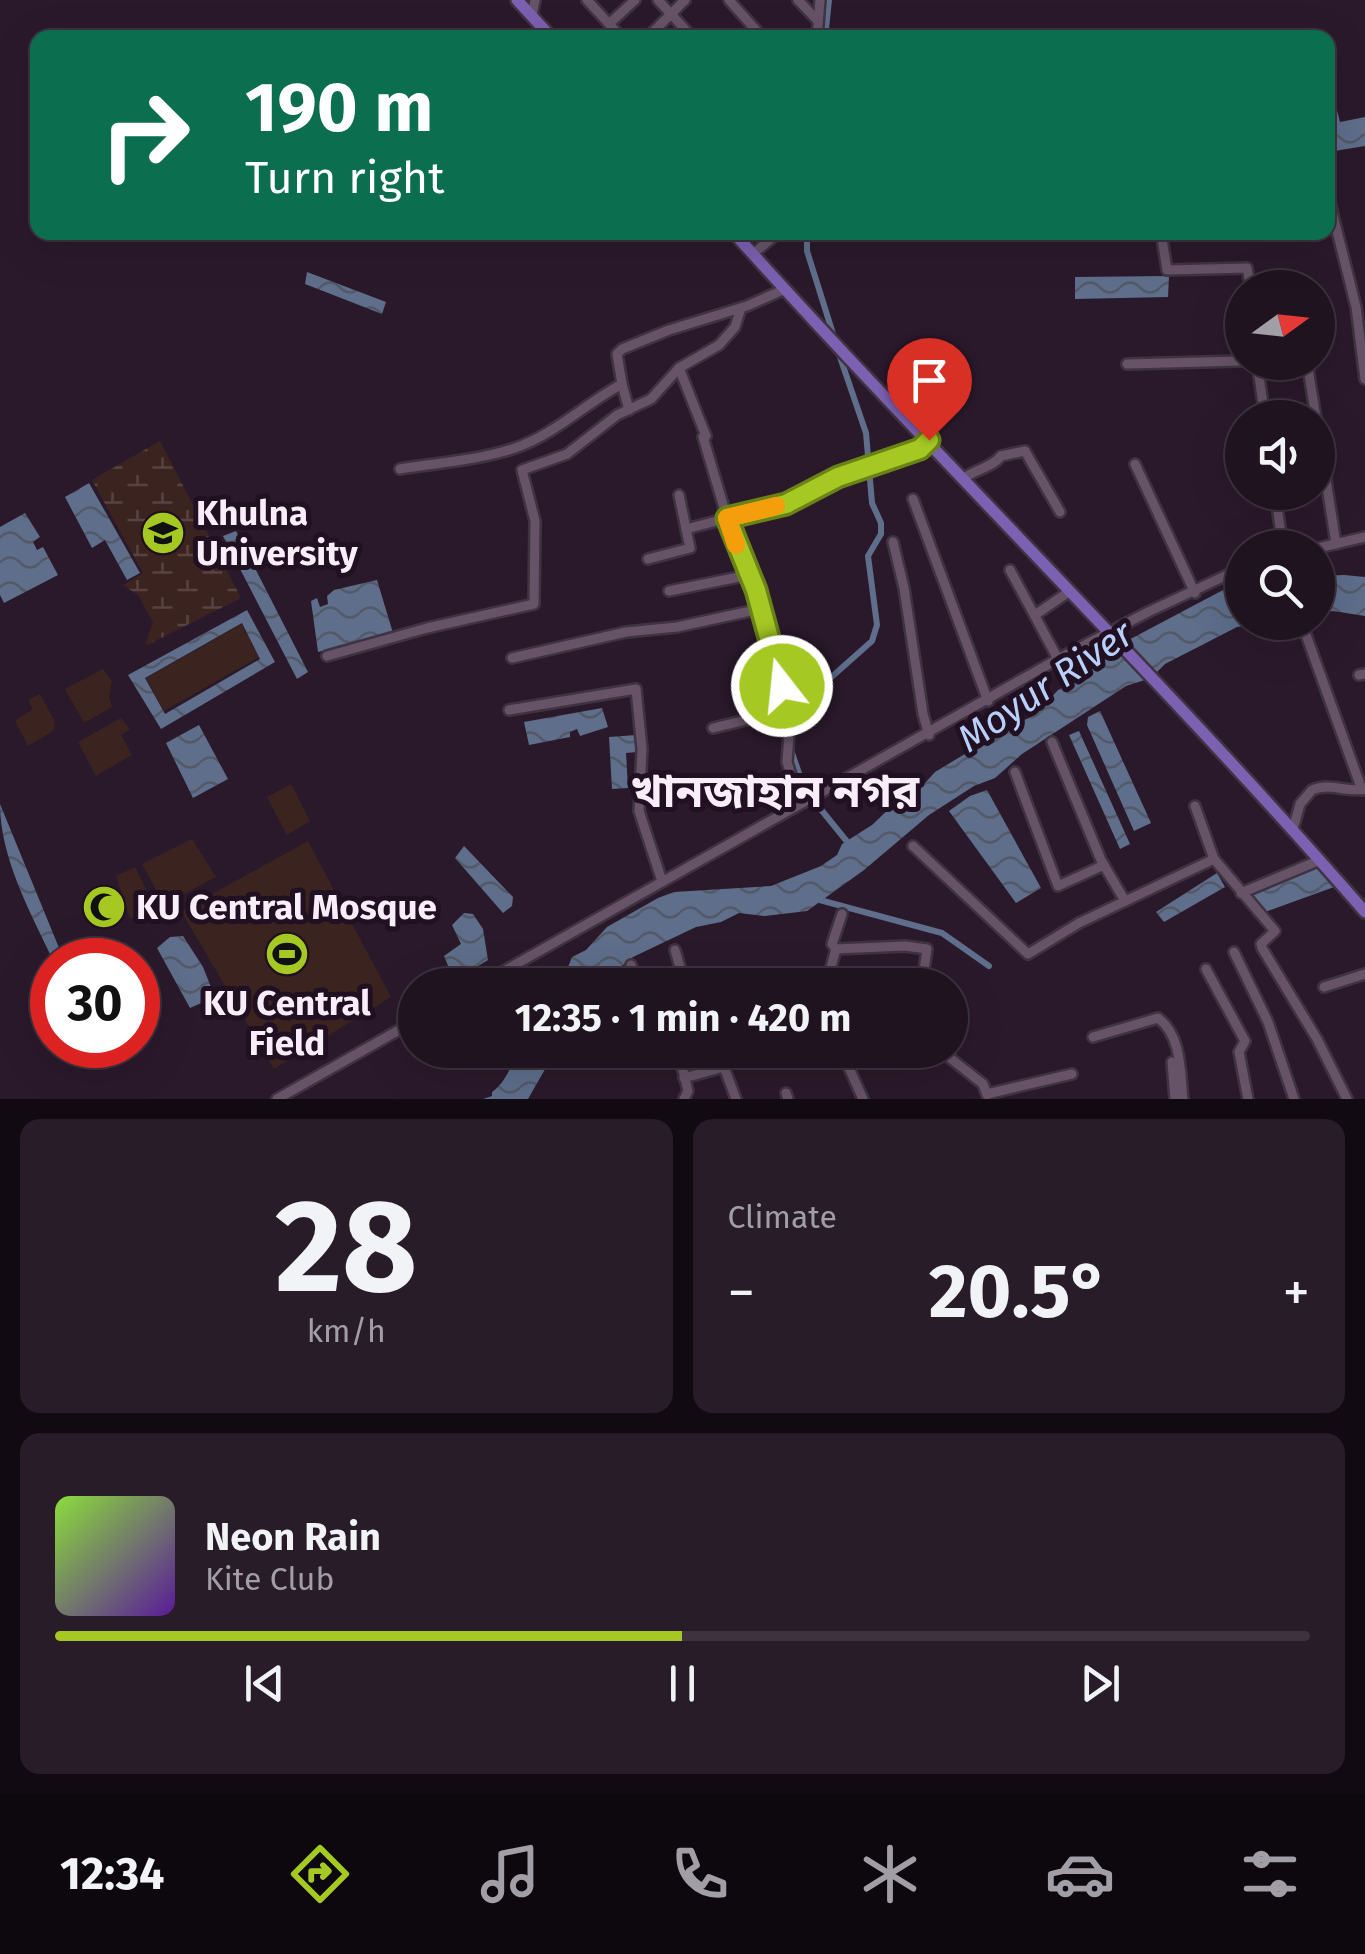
<!DOCTYPE html>
<html lang="en">
<head>
<meta charset="utf-8">
<style>
	:root { --surface:#201320; --page:#281c29; --text:#f1f3f6; --muted:#a29ea5; --line:#3d323e; --accent:#a5c823 }
	body { margin:0; font-family:"Fira Sans","Noto Sans Bengali",sans-serif; background:var(--page); color:var(--text); height:100vh; display:flex; flex-direction:column; font-size:38px; white-space:nowrap }
	* { box-sizing:border-box; margin:0 }
	p { font-size:32px; color:var(--muted) }
	.icon { flex:none; width:55px; height:55px; fill:none; stroke:currentColor; stroke-width:2; stroke-linecap:round; stroke-linejoin:round }
	.map { position:relative; height:1099px; overflow:hidden }
	.side { display:flex; flex-direction:column; gap:20px; padding:20px; background:#120a12; flex:1 }
	.side>* { flex:none }
	.banner { position:absolute; left:30px; top:30px; width:1305px; height:210px; border-radius:20px; box-shadow:0 10px 40px #0002,0 0 0 2px var(--line); background:#0b6e4f; color:#fff; overflow:hidden }
	.needle { width:65px; rotate:75deg }
	.buttons { position:absolute; left:1225px; top:270px; display:grid; gap:20px }
	.buttons a { display:grid; place-items:center; width:110px; height:110px; border-radius:50%; background:var(--surface); box-shadow:0 10px 40px #0002,0 0 0 2px var(--line); font-size:50px }
	.speed { position:absolute; left:30px; top:938px; display:flex; gap:20px; font-size:50px; font-weight:700; text-align:center }
	.speed>* { display:grid; place-content:center; width:130px; height:130px; border-radius:50%; background:var(--surface); box-shadow:0 10px 40px #0002,0 0 0 2px var(--line); line-height:1 }
	.speed .limit { border:15px solid #d22; background:#fff; color:#111 }
	.pin { position:absolute; display:grid; place-items:center; width:85px; height:85px; color:#fff; margin:-102px -42px; border-radius:50% 50% 50% 0; rotate:-45deg; box-shadow:0 0 10px #0007 }
	.pin .icon { rotate:45deg }
	.me { position:absolute; width:110px; margin:-55px; rotate:344deg; stroke-linejoin:round; filter:drop-shadow(0 0 8px #0008) }
	.turn { display:flex; align-items:center; gap:35px; height:210px; padding:0 50px; font-size:45px }
	.turn .icon { width:130px; height:130px; stroke-width:2.5 }
	.turn b { display:block; font-size:70px; line-height:85px }
	.big { font-size:75px; font-weight:700; line-height:1.1 }
	.side .widget { flex:1; display:flex; flex-direction:column; justify-content:center; gap:15px; min-width:0; padding:0 35px; border-radius:20px; background:var(--page) }
	.side .dial { align-items:center; gap:0 }
	.dial b { font-size:130px; line-height:1 }
	.song { display:flex; align-items:center; gap:30px }
	.cover { width:120px; height:120px; border-radius:15px; background:linear-gradient(135deg,hsl(90 70% 55%),hsl(270 70% 35%)) }
	.played { height:10px; border-radius:5px; background:linear-gradient(90deg,var(--accent) 50%,var(--line) 50%) }
	.keys { display:flex; justify-content:space-around; direction:ltr }
	.heat { display:flex; justify-content:space-between; align-items:center; font-size:55px; direction:ltr }
	.side .tiles { flex:1; display:grid; gap:20px; grid-template-columns:1fr 1fr }
	.widget:last-child { grid-column:span 2 }
	.trip { position:absolute; left:398px; top:968px; width:570px; height:100px; border-radius:50px; background:var(--surface); box-shadow:0 10px 40px #0002,0 0 0 2px var(--line); font-weight:700; line-height:100px; text-align:center }
	.tab-bar { display:flex; height:160px; justify-content:space-around; align-items:center; background:#0d080d; color:var(--muted) }
	.tab-bar .icon { width:70px; height:70px }
	.tab-bar .current { color:var(--accent) }
	.tab-bar b { font-size:45px; color:var(--text) }
	.map>svg:first-child { display:block }
	.green { fill:#3b2320 }
	.wetland { fill:url(#wetland-marsh) }
	.water { fill:url(#water-waves); fill-rule:evenodd }
	.lines { fill:none; stroke-linecap:round; stroke-linejoin:round }
	.canal { stroke:#5e6e8b; stroke-width:6 }
	.minor-casing { stroke:#403341; stroke-width:14 }
	.major-casing { stroke:#403341; stroke-width:16 }
	.minor { stroke:#675368; stroke-width:9 }
	.major { stroke:#7c60b1; stroke-width:11 }
	.route-casing { stroke:#6b8217; stroke-width:25 }
	.route { stroke:#a5c823; stroke-width:18 }
	.slow { stroke:#f59e0b; stroke-width:18 }
	.labels { text-anchor:middle; stroke-width:10; stroke-linejoin:round; paint-order:stroke }
	.poi-label { font-size:35px; font-weight:bold; fill:#f9edf9; stroke:#201021; text-anchor:start }
	.water-label { font-size:38px; font-style:italic; fill:#b8d0fa; stroke:#201021 }
	.district-label { font-size:45px; font-weight:bold; fill:#f9edf9; stroke:#201021 }
</style>
</head>
<body>
<div class="map">
<svg width="1365" height="1099" viewBox="0 0 1365 1099">
	<defs>
		<pattern id="wetland-marsh" width="20" height="14" patternUnits="userSpaceOnUse" patternTransform="scale(2.5)"><rect width="20" height="14" fill="#3b2320"/><path d="M1 5h8M5 5V1M11 12h8M15 12V8" fill="none" stroke="#584341"/></pattern>
		<pattern id="water-waves" width="16" height="10" patternUnits="userSpaceOnUse" patternTransform="scale(2.5)"><rect width="16" height="10" fill="#5e6e8b"/><path d="M0 5q4-4 8 0t8 0" fill="none" stroke="#545968"/></pattern>
	</defs>
	<rect width="100%" height="100%" fill="#2a192b"/>
	<g class="green">
		<polygon points="242,624 259,657 164,711 146,678"/>
		<polygon points="103,669 112,681 109,697 112,707 84,723 65,689"/>
		<polygon points="40,694 55,722 53,731 28,746 15,721 33,709 28,700"/>
		<polygon points="121,718 130,729 121,735 132,755 96,776 78,742"/>
		<polygon points="291,784 310,821 287,835 267,797"/>
		<polygon points="192,839 216,877 164,905 142,864"/>
		<polygon points="308,841 391,997 274,1069 181,911"/>
		<polygon points="135,867 155,907 130,919 116,876"/>
	</g>
	<polygon class="wetland" points="160,441 241,598 145,646 153,622 138,595 123,585 143,573 92,480"/>
	<g class="water">
		<polygon points="1331,87 1340,122 1365,117 1365,146 1328,152 1328,88"/>
		<polygon points="307,272 386,302 382,314 305,284"/>
		<polygon points="1169,276 1168,297 1075,299 1075,277"/>
		<polygon points="89,483 140,573 127,580 105,540 92,548 65,497"/>
		<polygon points="25,513 40,537 33,542 37,550 43,547 58,575 4,603 0,595 0,527"/>
		<polygon points="236,531 308,672 297,679 223,536"/>
		<polygon points="1344,575 1365,577 1365,616 1333,611 1318,613 1318,576"/>
		<polygon points="377,580 393,633 318,652 311,601 317,598 320,607 328,604 327,596 334,590"/>
		<polygon points="1242,580 1242,622 1260,623 1237,627 1165,664 1151,678 1126,686 1022,754 995,778 974,786 929,815 864,870 807,911 765,916 739,913 721,922 696,927 633,957 599,985 561,985 572,957 586,950 607,927 658,898 674,892 771,886 821,866 837,855 842,844 872,825 893,805 916,793 935,772 1013,725 1035,715 1058,690 1079,680 1121,644"/>
		<path d="M247,610L275,662L161,729L128,675ZM242,623L260,659L165,714L145,678Z"/>
		<polygon points="602,708 608,727 580,736 577,729 570,732 570,737 529,745 524,722"/>
		<polygon points="1100,711 1151,823 1134,831 1087,725 1088,717"/>
		<polygon points="199,725 228,779 193,798 166,743"/>
		<polygon points="1079,731 1130,844 1120,849 1069,735"/>
		<polygon points="636,735 637,752 626,753 628,788 612,789 609,737"/>
		<polygon points="987,790 1041,888 1016,903 949,811 970,796"/>
		<path d="M0,804L64,960H53C30,912 0,857 0,804Z"/>
		<polygon points="464,846 513,897 512,906 503,913 455,858"/>
		<polygon points="1317,864 1334,887 1265,912 1246,891"/>
		<polygon points="1217,873 1225,887 1164,922 1156,912"/>
		<polygon points="464,913 473,914 483,929 488,960 473,969 462,967 451,973 444,956 461,944 452,925"/>
		<polygon points="183,936 203,967 215,997 190,1008 157,948 170,937"/>
		<path d="M530,1050H556L528,1099H483L492,1096V1092C512,1077 507,1060 530,1050Z"/>
	</g>
	<g class="lines">
		<g class="canal">
			<polyline points="825,38 829,0"/>
			<polyline points="807,232 807,251 834,337"/>
			<polyline points="793,733 799,712 818,689 872,641 877,625 868,556 881,534 881,523 872,503 866,433 839,354"/>
			<polyline points="791,750 800,776"/>
			<polyline points="810,796 849,844"/>
			<polyline points="816,899 942,933 989,966"/>
		</g>
		<g class="minor-casing">
			<g id="minor">
				<polyline points="587,0 622,38"/>
				<polyline points="658,0 693,38"/>
				<polyline points="729,0 763,38"/>
				<polyline points="798,0 818,21"/>
				<polyline points="532,16 535,0"/>
				<polyline points="609,24 635,0"/>
				<polyline points="647,38 685,0"/>
				<polyline points="817,38 820,0"/>
				<polyline points="1328,195 1356,307 1365,379"/>
				<polyline points="1161,232 1167,270 1247,268 1251,288"/>
				<polyline points="753,254 779,232"/>
				<polyline points="1257,362 1265,418"/>
				<polyline points="1307,362 1316,418"/>
				<polyline points="1127,364 1242,361"/>
				<polyline points="679,368 706,436 703,437 727,518 755,591 777,663 790,721 787,762 800,804"/>
				<polyline points="622,384 629,410"/>
				<polyline points="1318,429 1336,544"/>
				<polyline points="1135,464 1195,593"/>
				<path d="M400,469C437,463 479,460 515,448C554,435 586,403 622,384L617,354L622,349L669,330L747,306L785,289"/>
				<path d="M963,479C975,469 992,468 1001,456L1025,451L1060,512"/>
				<polyline points="1275,492 1283,548"/>
				<polyline points="913,499 988,701"/>
				<polyline points="686,529 786,503 837,477 920,449 929,440"/>
				<polyline points="893,542 904,588 923,714 929,735"/>
				<polyline points="1318,548 1365,537"/>
				<polyline points="648,559 690,548 679,495"/>
				<polyline points="1010,570 1058,659"/>
				<polyline points="669,591 749,575"/>
				<polyline points="1035,615 1070,591"/>
				<polyline points="1305,632 1362,790"/>
				<polyline points="327,656 427,628 534,604 535,521 522,470 567,454 617,415 651,399 679,368 719,345 735,327 741,308"/>
				<polyline points="512,658 626,632 677,627 760,609"/>
				<polyline points="1359,675 1365,674"/>
				<polyline points="509,710 636,689 642,749 639,811 662,881"/>
				<polyline points="713,728 787,710"/>
				<polyline points="1052,742 1101,860 1125,901"/>
				<polyline points="1015,772 1058,886 1104,865"/>
				<polyline points="1195,806 1214,859 1275,931 1261,944 1262,948 1317,1039 1347,1099"/>
				<path d="M1293,829L1300,804L1312,790C1330,782 1346,793 1365,789"/>
				<polyline points="913,846 1028,954 1079,923 1214,859"/>
				<polyline points="1241,893 1320,860"/>
				<polyline points="836,949 905,946 927,949 922,985"/>
				<polyline points="675,950 685,985"/>
				<polyline points="1234,952 1268,1022 1294,1099"/>
				<polyline points="631,965 639,985"/>
				<polyline points="1206,969 1245,1041 1239,1052 1248,1099"/>
				<polyline points="479,985 1058,659 1148,612 1242,568"/>
				<polyline points="826,985 836,949 832,944 842,914"/>
				<polyline points="1324,987 1365,974"/>
				<path d="M1093,1037L1158,1018C1182,1036 1180,1072 1183,1099"/>
				<polyline points="678,1050 688,1091 684,1099"/>
				<polyline points="841,1050 863,1099"/>
				<polyline points="950,1050 950,1058 983,1084 987,1095"/>
				<polyline points="1172,1062 1175,1099"/>
				<polyline points="684,1078 724,1067 736,1099"/>
				<polyline points="786,1093 788,1099"/>
				<polyline points="987,1094 1072,1074"/>
				<polyline points="277,1099 415,1021"/>
			</g>
		</g>
		<g class="major-casing">
			<g id="major">
				<polyline points="517,0 552,38"/>
				<path d="M733,232C940,463 1162,678 1365,912"/>
			</g>
		</g>
		<use href="#minor" class="minor"/>
		<use href="#major" class="major"/>
	</g>
	<g class="lines">
		<g class="route-casing">
			<polyline id="route" points="782,686 756,590 727,518 786,504 838,477 920,449 929,440"/>
		</g>
		<use href="#route" class="route"/>
		<polyline class="slow" points="736,545 727,518 776,506"/>
	</g>
	<defs>
		<g id="university-disc" transform="scale(2.25)"><circle r="9.5" fill="#a5c823" stroke="#201021"/><path d="M0-5L7-2L0 1L-7-2ZM-4 1L0 2.5L4 1V4Q0 6-4 4Z" fill="#111"/></g>
		<g id="mosque-disc" transform="scale(2.25)"><circle r="9.5" fill="#a5c823" stroke="#201021"/><path d="M3.5-4.9A6 6 0 1 0 3.5 4.9A5 5 0 1 1 3.5-4.9Z" fill="#111"/></g>
		<g id="stadium-disc" transform="scale(2.25)"><circle r="9.5" fill="#a5c823" stroke="#201021"/><path d="M0-5a6.5 5 0 1 0 0 10a6.5 5 0 1 0 0-10ZM-3.5-1.8h7v3.6h-7Z" fill="#111"/></g>
	</defs>
	<g fill-rule="evenodd">
		<use href="#university-disc" x="163" y="533"/>
		<use href="#mosque-disc" x="104" y="907"/>
		<use href="#stadium-disc" x="287" y="954"/>
	</g>
	<g class="labels">
		<g class="poi-label">
			<text x="196" y="525">Khulna<tspan x="196" dy="40">University</tspan></text>
			<text x="136" y="919">KU Central Mosque</text>
			<text x="287" y="1015" text-anchor="middle">KU Central<tspan x="287" dy="40">Field</tspan></text>
		</g>
		<g class="water-label">
			<text transform="translate(1045 686) rotate(-34)" y="13">Moyur River</text>
		</g>
		<g class="district-label">
			<text x="775" y="807">খানজাহান নগর</text>
		</g>
	</g>
</svg>
<div class="buttons">
<a><svg class="needle" viewBox="-14 -14 28 28"><path d="M0-13l5 13h-10z" fill="#e53935"/><path d="M0 13l5-13h-10z" fill="#a29ea5"/></svg></a>
<a><svg class="icon" aria-label="sound" viewBox="0 0 24 24"><path d="M4 9h4l5-4v14l-5-4H4zM17 9q2 3 0 6"/></svg></a>
<a><svg class="icon" aria-label="search" viewBox="0 0 24 24"><circle cx="10" cy="10" r="6"/><path d="M15 15l6 6"/></svg></a>
</div>
<div class="speed"><div class="limit">30</div></div>
<div class="pin" style="left:929px;top:440px;background:#d93025"><svg class="icon" aria-label="arrive" viewBox="0 0 24 24"><path d="M6 21V4h12l-3 4 3 4H6"/></svg></div>
<svg class="me" style="left:782px;top:686px" viewBox="-20 -20 40 40"><circle r="17" fill="#a5c823" stroke="#fff" stroke-width="3"/><path d="M0-11L8 9 0 5-8 9z" fill="#fff"/></svg>
<div class="trip">12:35 · 1 min · 420 m</div>
<div class="banner">
<div class="turn"><svg class="icon" aria-label="right" viewBox="0 0 24 24"><path d="M7 20v-9h11M14 6l5 5-5 5"/></svg><div><b>190 m</b>Turn right</div></div>
</div>
</div>
<section class="side">
<div class="tiles">
<div class="widget dial"><b>28</b><p>km/h</p></div>
<div class="widget"><p>Climate</p>
<div class="heat"><a>−</a><b class="big">20.5°</b><a>+</a></div>
</div>
<div class="widget">
<div class="song"><i class="cover"></i><div><b>Neon Rain</b><p>Kite Club</p></div></div>
<div class="played"></div>
<div class="keys"><svg class="icon" aria-label="previous" viewBox="0 0 24 24"><path d="M18 5L8 12l10 7zM5 5v14"/></svg><svg class="icon" aria-label="pause" viewBox="0 0 24 24"><path d="M8 5v14M16 5v14"/></svg><svg class="icon" aria-label="next" viewBox="0 0 24 24"><path d="M6 5l10 7-10 7zM19 5v14"/></svg></div>
</div>
</div>
</section>
<nav class="tab-bar">
<b>12:34</b>
<svg class="icon current" aria-label="directions" viewBox="0 0 24 24"><path d="M12 3l9 9-9 9-9-9zM9 14v-3h6M13 9l2 2-2 2"/></svg>
<svg class="icon" aria-label="music" viewBox="0 0 24 24"><path d="M9 18V5l10-2v13"/><circle cx="6" cy="18" r="3"/><circle cx="16" cy="16" r="3"/></svg>
<svg class="icon" aria-label="phone" viewBox="0 0 24 24"><path d="M5 4h4l2 5-3 2q2 4 5 5l2-3 5 2v4C11 20 4 13 5 4z"/></svg>
<svg class="icon" aria-label="climate" viewBox="0 0 24 24"><path d="M12 3v18M4 7l16 10M4 17L20 7"/></svg>
<svg class="icon" aria-label="car" viewBox="0 0 24 24"><path d="M5 17H2v-5l4-1 3-4h7l3 4 3 1v5h-3M9 17h6M6 11h13"/><circle cx="7" cy="17" r="2"/><circle cx="17" cy="17" r="2"/></svg>
<svg class="icon" aria-label="filters" viewBox="0 0 24 24"><path d="M4 7h16M4 17h16"/><circle cx="9" cy="7" r="2"/><circle cx="15" cy="17" r="2"/></svg>
</nav>
</body>
</html>
